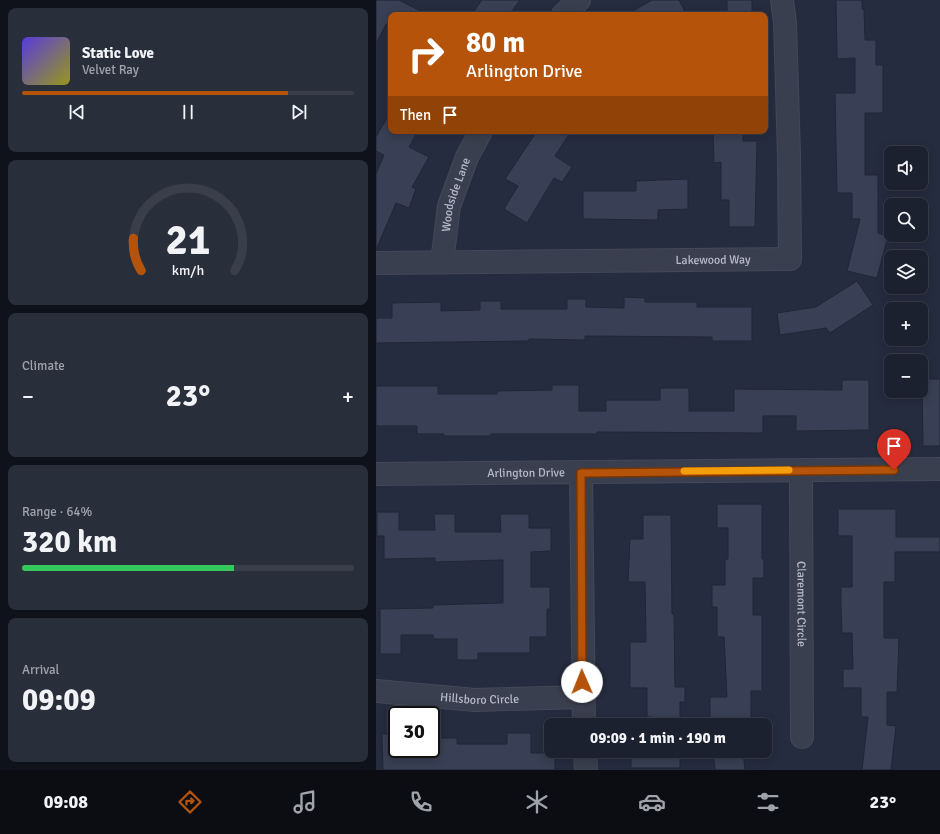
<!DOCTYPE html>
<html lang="en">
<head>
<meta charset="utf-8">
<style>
	:root { --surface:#1c212f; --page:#292e3b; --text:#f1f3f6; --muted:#a0a3aa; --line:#3a3e4b; --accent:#b45309 }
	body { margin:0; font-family:Signika,sans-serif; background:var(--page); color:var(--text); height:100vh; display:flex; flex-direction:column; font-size:15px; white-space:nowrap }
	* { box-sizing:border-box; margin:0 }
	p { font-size:13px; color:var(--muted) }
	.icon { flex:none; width:22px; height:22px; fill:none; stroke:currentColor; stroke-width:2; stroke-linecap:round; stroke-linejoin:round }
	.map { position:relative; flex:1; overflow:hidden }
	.panel { display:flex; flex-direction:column; gap:8px; padding:8px; background:#0f121a; width:376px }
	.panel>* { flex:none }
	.hud { position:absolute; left:12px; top:12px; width:380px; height:122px; border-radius:8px; box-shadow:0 2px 10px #0003,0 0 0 1px var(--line); background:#b45309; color:#fff; overflow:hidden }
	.controls { position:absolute; left:508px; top:146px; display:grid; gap:8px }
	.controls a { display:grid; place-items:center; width:44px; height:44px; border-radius:8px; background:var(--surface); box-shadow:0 2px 10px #0003,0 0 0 1px var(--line); font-size:20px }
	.speed { position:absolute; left:12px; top:706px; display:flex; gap:8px; font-size:20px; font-weight:700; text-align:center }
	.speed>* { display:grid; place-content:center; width:52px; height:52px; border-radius:50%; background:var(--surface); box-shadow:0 2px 10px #0003,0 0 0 1px var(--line); line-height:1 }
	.speed .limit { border:2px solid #111; border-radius:6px; background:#fff; color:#111 }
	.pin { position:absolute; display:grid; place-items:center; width:34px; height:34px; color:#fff; margin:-41px -17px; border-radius:50% 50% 50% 0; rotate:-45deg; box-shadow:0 0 4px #0007 }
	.pin .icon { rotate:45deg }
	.me { position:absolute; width:44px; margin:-22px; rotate:359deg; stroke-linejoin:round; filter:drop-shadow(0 0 3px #0008) }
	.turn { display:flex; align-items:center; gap:14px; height:84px; padding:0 12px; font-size:18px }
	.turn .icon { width:52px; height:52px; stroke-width:2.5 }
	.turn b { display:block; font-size:28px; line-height:34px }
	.then { display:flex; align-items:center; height:38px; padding:0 12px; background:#0003; gap:8px; font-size:15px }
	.big { font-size:30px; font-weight:700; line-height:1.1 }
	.panel .card { flex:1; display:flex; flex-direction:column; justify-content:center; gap:6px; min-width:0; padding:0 14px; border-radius:8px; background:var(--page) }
	.panel .dial { align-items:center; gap:0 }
	.dial svg { height:104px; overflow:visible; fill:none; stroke:var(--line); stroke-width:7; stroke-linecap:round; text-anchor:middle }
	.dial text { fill:var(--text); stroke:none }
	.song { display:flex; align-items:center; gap:12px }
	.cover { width:48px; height:48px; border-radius:6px; background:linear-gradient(135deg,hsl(250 70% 55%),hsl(60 70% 35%)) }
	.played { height:4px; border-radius:2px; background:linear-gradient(90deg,var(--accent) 80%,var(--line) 80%) }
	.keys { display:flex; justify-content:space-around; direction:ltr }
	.heat { display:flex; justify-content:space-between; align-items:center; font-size:22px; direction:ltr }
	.charge { height:6px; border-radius:3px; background:linear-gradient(90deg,#34c759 64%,var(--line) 0) }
	.trip { position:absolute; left:168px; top:718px; width:228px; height:40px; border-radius:8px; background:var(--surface); box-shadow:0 2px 10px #0003,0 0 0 1px var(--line); font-weight:700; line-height:40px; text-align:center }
	.tabs { display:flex; height:64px; justify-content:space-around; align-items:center; background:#0b0d13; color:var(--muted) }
	.tabs .icon { width:28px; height:28px }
	.tabs .current { color:var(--accent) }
	.tabs b { font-size:18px; color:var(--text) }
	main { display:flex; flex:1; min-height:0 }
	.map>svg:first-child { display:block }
	.building { fill:#393f54; stroke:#212636 }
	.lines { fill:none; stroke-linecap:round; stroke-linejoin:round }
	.street-casing { stroke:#444858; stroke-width:24 }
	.street { stroke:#3a3f4f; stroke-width:22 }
	.route-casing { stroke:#753606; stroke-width:10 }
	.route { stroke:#b45309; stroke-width:7 }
	.slow { stroke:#f59e0b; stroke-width:7 }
	.labels { text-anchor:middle; stroke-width:4; stroke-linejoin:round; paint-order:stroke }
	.street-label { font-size:12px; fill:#b7bac9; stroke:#1f2434 }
</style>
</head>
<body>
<main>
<section class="panel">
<div class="card">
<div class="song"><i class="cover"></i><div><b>Static Love</b><p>Velvet Ray</p></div></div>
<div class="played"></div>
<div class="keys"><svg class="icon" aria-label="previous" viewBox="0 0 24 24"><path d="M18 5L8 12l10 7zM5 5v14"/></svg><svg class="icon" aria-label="pause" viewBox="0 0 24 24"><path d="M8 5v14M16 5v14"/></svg><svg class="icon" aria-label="next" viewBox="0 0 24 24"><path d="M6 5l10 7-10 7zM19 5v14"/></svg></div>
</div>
<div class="card dial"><svg viewBox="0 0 100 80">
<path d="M14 69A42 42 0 1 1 86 69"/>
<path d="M14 69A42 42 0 0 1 8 44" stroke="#b45309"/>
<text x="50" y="56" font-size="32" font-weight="700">21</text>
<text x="50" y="72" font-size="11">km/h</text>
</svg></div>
<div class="card"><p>Climate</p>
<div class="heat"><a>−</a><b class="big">23°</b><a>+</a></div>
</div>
<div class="card"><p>Range · 64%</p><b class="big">320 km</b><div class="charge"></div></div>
<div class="card"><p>Arrival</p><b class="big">09:09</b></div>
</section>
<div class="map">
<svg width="564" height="770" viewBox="0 0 564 770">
	<rect width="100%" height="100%" fill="#262c3f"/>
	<g class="building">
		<polygon points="0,0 23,0 52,15 15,15 15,26 10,24 0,44"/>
		<polygon points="106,0 144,0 133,15 95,15"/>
		<polygon points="276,0 303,0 311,15 250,15"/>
		<rect x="351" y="0" width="25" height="15"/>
		<polygon points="460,0 486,0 486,9 488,9 489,40 500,40 500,65 507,65 507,113 489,113 489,175 502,175 502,233 512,236 501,278 471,271 484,219 476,219 476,193 461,193 459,93 479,93 479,58 461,59"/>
		<polygon points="15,111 15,131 42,131 33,147 53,157 36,187 40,189 33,208 20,203 0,250 0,174 8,155 0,151 0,137"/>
		<polygon points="161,131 195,131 179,156 196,167 186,182 178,178 151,223 128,209 142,186 129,179"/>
		<polygon points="337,131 367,131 367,141 381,141 379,227 353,227 353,200 345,200 345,162 338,163"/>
		<polygon points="312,179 312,209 282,210 282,220 207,219 207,191 260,191 260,181"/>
		<polygon points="481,281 497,305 454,333 450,328 404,335 401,313 440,307"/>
		<polygon points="248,297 269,298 269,302 321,302 321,307 376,307 376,341 336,341 336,337 209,336 209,340 153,339 153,341 0,343 0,318 16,318 16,303 65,302 65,311 104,310 104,301 125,301 125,309 191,309 191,299 210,299 210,307 248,308"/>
		<polygon points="546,379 564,379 564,446 547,446"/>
		<polygon points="466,380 493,380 493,430 420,431 420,416 387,416 387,433 221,432 221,434 115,434 115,436 68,436 68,434 41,434 41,426 0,426 0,386 62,386 62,394 121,394 121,391 176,390 176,385 203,385 203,411 230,411 230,400 284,400 284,388 313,388 313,411 358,411 358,389 466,390"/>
		<polygon points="341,504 386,504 386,559 388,559 388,578 377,578 377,615 386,615 386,691 375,691 375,719 334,720 334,697 351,697 348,637 341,637 341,607 336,607 336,585 349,585 349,559 352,559 352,528 341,528"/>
		<polygon points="462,509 520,509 520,537 564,537 564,552 519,552 519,582 508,582 508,638 523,638 521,692 511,692 511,725 520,726 515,770 486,770 492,717 485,717 485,688 467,688 467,669 477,669 476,633 466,633 465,607 465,587 476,587 476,536 462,536"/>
		<polygon points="1,512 23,512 23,530 59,530 58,514 79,514 79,532 125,532 124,514 153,514 153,528 175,528 175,551 155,552 155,587 174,587 174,609 171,609 171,637 154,637 154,653 102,653 102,660 81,660 81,639 58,639 57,635 25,635 25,654 4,654 4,609 57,608 57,605 127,603 127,560 59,562 59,558 8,559 8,536 1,536"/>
		<polygon points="267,515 295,515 296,614 298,614 299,687 309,687 309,702 304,702 304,725 276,725 276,717 271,717 271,688 254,688 254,642 270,642 269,582 252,582 254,539 267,539"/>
		<polygon points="131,733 155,733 155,753 179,753 179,770 7,770 6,734 21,734 21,749 27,749 27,752 59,752 59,738 81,738 81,744 131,744"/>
		<rect x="255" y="751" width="49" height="17"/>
		<polygon points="337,751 367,751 369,770 339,770"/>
	</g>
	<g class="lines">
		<g class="street-casing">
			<g id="street">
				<polyline points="187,15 203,0"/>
				<path id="s1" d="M66,262L73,206L91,157L105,131"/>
				<path id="s2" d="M0,263L414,259L413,155L409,23L406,0"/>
				<path id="s3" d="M425,470L426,737"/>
				<polyline points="205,473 208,725"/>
				<path id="s4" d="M0,474L564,469"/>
				<path id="s5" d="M0,691L99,700L207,697"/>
				<polyline points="209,751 210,770"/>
			</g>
		</g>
		<use href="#street" class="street"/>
	</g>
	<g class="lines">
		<g class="route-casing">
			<polyline id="route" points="206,682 205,473 518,470"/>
		</g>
		<use href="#route" class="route"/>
		<polyline class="slow" points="308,471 413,470"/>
	</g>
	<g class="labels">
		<g class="street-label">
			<text dy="4" stroke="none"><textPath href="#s1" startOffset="69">Woodside Lane</textPath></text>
			<text dy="4" stroke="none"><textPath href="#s2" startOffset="337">Lakewood Way</textPath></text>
			<text dy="4" stroke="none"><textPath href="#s4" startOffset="150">Arlington Drive</textPath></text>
			<text dy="4" stroke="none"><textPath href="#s3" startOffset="134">Claremont Circle</textPath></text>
			<text dy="4" stroke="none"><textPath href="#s5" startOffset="104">Hillsboro Circle</textPath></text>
		</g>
	</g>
</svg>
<div class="controls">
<a><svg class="icon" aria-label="sound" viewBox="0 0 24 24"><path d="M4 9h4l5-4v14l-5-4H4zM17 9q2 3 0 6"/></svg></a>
<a><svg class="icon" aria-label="search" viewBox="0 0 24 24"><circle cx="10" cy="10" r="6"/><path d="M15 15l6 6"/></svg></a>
<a><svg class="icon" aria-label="layers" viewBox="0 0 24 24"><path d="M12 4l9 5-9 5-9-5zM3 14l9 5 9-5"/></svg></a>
<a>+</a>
<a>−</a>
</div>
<div class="speed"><div class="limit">30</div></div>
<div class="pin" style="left:518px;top:470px;background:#d93025"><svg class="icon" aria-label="arrive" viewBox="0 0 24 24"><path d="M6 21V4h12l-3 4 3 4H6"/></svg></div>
<svg class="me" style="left:206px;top:682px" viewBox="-20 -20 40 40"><circle r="19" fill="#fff"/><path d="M0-13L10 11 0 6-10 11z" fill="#b45309"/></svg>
<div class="trip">09:09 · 1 min · 190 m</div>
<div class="hud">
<div class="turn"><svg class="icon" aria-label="right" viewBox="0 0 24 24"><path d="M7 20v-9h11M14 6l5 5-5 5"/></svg><div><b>80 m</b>Arlington Drive</div></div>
<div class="then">Then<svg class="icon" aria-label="arrive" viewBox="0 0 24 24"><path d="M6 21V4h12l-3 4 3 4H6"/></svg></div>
</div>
</div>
</main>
<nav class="tabs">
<b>09:08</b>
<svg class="icon current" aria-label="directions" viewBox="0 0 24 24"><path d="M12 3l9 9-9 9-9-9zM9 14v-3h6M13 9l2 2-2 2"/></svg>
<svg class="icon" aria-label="music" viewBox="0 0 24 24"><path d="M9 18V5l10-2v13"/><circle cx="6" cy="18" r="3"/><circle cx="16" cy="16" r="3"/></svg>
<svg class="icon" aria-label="phone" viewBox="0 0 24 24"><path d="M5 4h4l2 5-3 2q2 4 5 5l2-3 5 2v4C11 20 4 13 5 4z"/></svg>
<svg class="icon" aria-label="climate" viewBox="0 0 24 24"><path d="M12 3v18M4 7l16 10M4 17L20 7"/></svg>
<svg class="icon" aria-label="car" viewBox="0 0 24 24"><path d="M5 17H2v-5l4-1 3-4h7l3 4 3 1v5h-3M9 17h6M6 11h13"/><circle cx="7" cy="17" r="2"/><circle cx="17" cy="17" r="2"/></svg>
<svg class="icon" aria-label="filters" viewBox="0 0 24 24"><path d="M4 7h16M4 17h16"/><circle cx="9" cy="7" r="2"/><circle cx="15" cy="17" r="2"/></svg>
<b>23°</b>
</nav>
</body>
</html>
